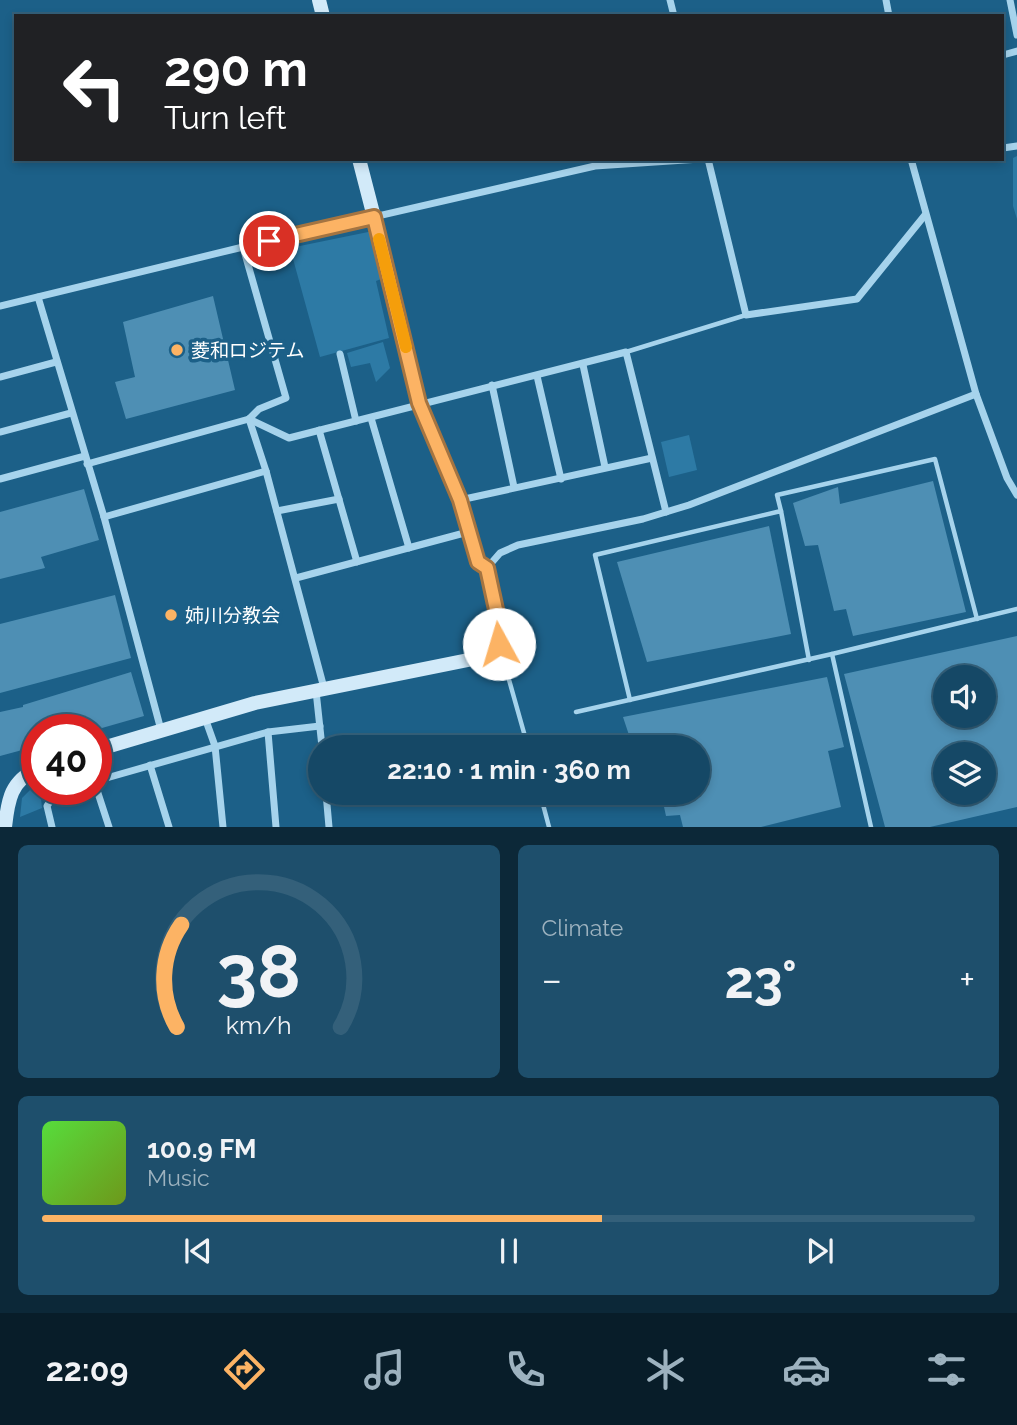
<!DOCTYPE html>
<html lang="en">
<head>
<meta charset="utf-8">
<style>
	:root { --surface:#154866; --page:#1e4f6c; --text:#f1f3f6; --muted:#9db2bf; --line:#34607a; --accent:#fcb364 }
	body { margin:0; font-family:Raleway,"Noto Sans JP",sans-serif; background:var(--page); color:var(--text); height:100vh; display:flex; flex-direction:column; font-size:26px; white-space:nowrap }
	* { box-sizing:border-box; margin:0 }
	p { font-size:23px; color:var(--muted) }
	.icon { flex:none; width:38px; height:38px; fill:none; stroke:currentColor; stroke-width:2; stroke-linecap:round; stroke-linejoin:round }
	.map { position:relative; height:827px; overflow:hidden }
	.sheet { display:flex; flex-direction:column; gap:18px; padding:18px; background:#0c2838; flex:1 }
	.sheet>* { flex:none }
	.banner { position:absolute; left:14px; top:14px; width:990px; height:147px; border-radius:0px; box-shadow:0 4px 10px #0003,0 0 0 2px var(--line); background:#202124; color:#fff; overflow:hidden }
	.fabs { position:absolute; left:933px; top:665px; display:grid; gap:14px }
	.fabs a { display:grid; place-items:center; width:63px; height:63px; border-radius:50%; background:var(--surface); box-shadow:0 4px 10px #0003,0 0 0 2px var(--line); font-size:35px }
	.speed { position:absolute; left:21px; top:714px; display:flex; gap:14px; font-size:35px; font-weight:700; text-align:center }
	.speed>* { display:grid; place-content:center; width:91px; height:91px; border-radius:50%; background:var(--surface); box-shadow:0 4px 10px #0003,0 0 0 2px var(--line); line-height:1 }
	.speed .limit { border:10px solid #d22; background:#fff; color:#111 }
	.pin { position:absolute; display:grid; place-items:center; width:60px; height:60px; color:#fff; margin:-30px; border:4px solid #fff; border-radius:50%; box-shadow:0 2px 7px #0007 }
	.me { position:absolute; width:77px; margin:-38px; rotate:354deg; stroke-linejoin:round; filter:drop-shadow(0 0 5px #0008) }
	.turn { display:flex; align-items:center; gap:24px; height:147px; padding:0 35px; font-size:32px }
	.turn .icon { width:91px; height:91px; stroke-width:2.5 }
	.turn b { display:block; font-size:49px; line-height:60px }
	.big { font-size:52px; font-weight:700; line-height:1.1 }
	.sheet .card { flex:1; display:flex; flex-direction:column; justify-content:center; gap:10px; min-width:0; padding:0 24px; border-radius:10px; background:var(--page) }
	.sheet .dial { align-items:center; gap:0 }
	.dial svg { height:182px; overflow:visible; fill:none; stroke:var(--line); stroke-width:7; stroke-linecap:round; text-anchor:middle }
	.dial text { fill:var(--text); stroke:none }
	.song { display:flex; align-items:center; gap:21px }
	.cover { width:84px; height:84px; border-radius:10px; background:linear-gradient(135deg,hsl(110 70% 55%),hsl(80 70% 35%)) }
	.played { height:7px; border-radius:4px; background:linear-gradient(90deg,var(--accent) 60%,var(--line) 60%) }
	.keys { display:flex; justify-content:space-around; direction:ltr }
	.heat { display:flex; justify-content:space-between; align-items:center; font-size:38px; direction:ltr }
	.sheet .tiles { flex:1; display:grid; gap:18px; grid-template-columns:1fr 1fr }
	.card:last-child { grid-column:span 2 }
	.trip { position:absolute; left:308px; top:735px; width:402px; height:70px; border-radius:35px; background:var(--surface); box-shadow:0 4px 10px #0003,0 0 0 2px var(--line); font-weight:700; line-height:70px; text-align:center }
	.menu { display:flex; height:112px; justify-content:space-around; align-items:center; background:#081d29; color:var(--muted) }
	.menu .icon { width:49px; height:49px }
	.menu .selected { color:var(--accent) }
	.menu b { font-size:32px; color:var(--text) }
	.map>svg:first-child { display:block }
	.green { fill:#2d7aa5 }
	.building { fill:#4e8fb4; fill-rule:evenodd }
	.lines { fill:none; stroke-linecap:round; stroke-linejoin:round }
	.lane { stroke:#a6d3ec; stroke-width:4.5 }
	.street { stroke:#a6d3ec; stroke-width:7 }
	.secondary { stroke:#d2eaf9; stroke-width:14 }
	.route-casing { stroke:#a47441; stroke-width:18 }
	.route { stroke:#fcb364; stroke-width:12 }
	.slow { stroke:#f59e0b; stroke-width:12 }
	.poi-dot { fill:#fcb364; stroke:#1c6088; stroke-width:2.5 }
	.labels { text-anchor:middle; stroke-width:7; stroke-linejoin:round; paint-order:stroke }
	.poi-label { font-size:19px; fill:#fff; stroke:#1c6088; text-anchor:start }
</style>
</head>
<body>
<div class="map">
<svg width="1017" height="827" viewBox="0 0 1017 827">
	<rect width="100%" height="100%" fill="#1c6088"/>
	<g class="green">
		<polygon points="1017,156 1017,219 1013,206 1013,158"/>
		<polygon points="373,231 389,276 376,281 389,338 320,357 290,248"/>
		<polygon points="383,342 390,368 376,382 370,363 351,367 347,353"/>
		<polygon points="689,435 697,470 669,477 661,442"/>
		<polygon points="37,783 37,789 53,789 55,795 41,798 42,808 20,817 22,798"/>
	</g>
	<g class="building">
		<polygon points="213,296 235,390 126,419 115,382 135,377 123,322"/>
		<polygon points="933,481 966,612 853,636 846,609 834,611 818,545 805,546 793,503 838,487 840,504"/>
		<polygon points="84,489 99,540 41,557 45,568 0,579 0,512"/>
		<polygon points="769,526 791,634 647,662 617,562"/>
		<polygon points="115,595 131,658 0,693 0,624"/>
		<path d="M1017,636V807L930,827H885L844,674ZM945,677H984V716H945ZM945,754H984V793H945Z"/>
		<polygon points="131,672 144,716 95,730 37,730 37,746 0,756 0,712 23,707 23,705"/>
		<polygon points="827,677 844,747 828,751 841,807 761,827 683,827 680,815 666,816 661,793 698,793 698,747 633,747 623,717"/>
	</g>
	<g class="lines">
		<g class="lane">
			<polyline points="626,352 746,315"/>
			<polyline points="781,511 777,495 935,459 977,619"/>
			<polyline points="500,648 528,747"/>
			<polyline points="832,654 871,827"/>
			<polyline points="630,700 595,555 781,511 809,660"/>
			<polyline points="576,712 832,654 1017,609"/>
			<polyline points="540,793 549,827"/>
		</g>
		<g class="street">
			<polyline points="670,0 674,16"/>
			<polyline points="886,0 889,16"/>
			<polyline points="1010,0 1017,35"/>
			<polyline points="1003,55 1017,51"/>
			<polyline points="1003,148 1017,146"/>
			<polyline points="708,159 746,315 857,299 925,215"/>
			<polyline points="911,159 976,394"/>
			<polyline points="374,217 419,403 460,500 478,562 487,568"/>
			<polyline points="38,297 104,517 161,730"/>
			<polyline points="0,306 243,247 595,166 700,159"/>
			<polyline points="340,354 356,421"/>
			<polyline points="583,365 605,467"/>
			<polyline points="537,376 561,479"/>
			<polyline points="0,377 56,362"/>
			<polyline points="492,385 514,487"/>
			<polyline points="371,418 409,548"/>
			<polyline points="249,419 289,438 626,352 666,512"/>
			<polyline points="249,419 266,471 324,688"/>
			<polyline points="319,430 357,562"/>
			<polyline points="0,432 71,413"/>
			<polyline points="87,464 249,419 259,409 286,398 243,247"/>
			<polyline points="0,479 85,456"/>
			<polyline points="460,500 652,458"/>
			<polyline points="277,511 339,499"/>
			<polyline points="104,517 266,471"/>
			<polyline points="296,578 468,532"/>
			<polyline points="500,628 487,568 500,553 518,545 643,519 689,505 976,394 1007,478 1017,495"/>
			<polyline points="316,691 322,747"/>
			<polyline points="205,718 215,746 223,827"/>
			<polyline points="268,732 276,827"/>
			<polyline points="150,765 169,827"/>
			<polyline points="96,781 268,732 320,726"/>
			<polyline points="96,787 109,827"/>
			<polyline points="326,793 329,827"/>
			<polyline points="52,827 47,806 53,797 74,789"/>
		</g>
		<g class="secondary">
			<polyline points="319,0 323,16"/>
			<polyline points="359,159 374,217"/>
			<path d="M96,750L255,703L483,657C495,650 501,643 500,628"/>
			<path d="M5,827C8,799 11,781 37,769"/>
		</g>
	</g>
	<g class="lines">
		<g class="route-casing">
			<polyline id="route" points="269,241 374,217 419,403 460,500 478,562 487,568 500,628 499,644"/>
		</g>
		<use href="#route" class="route"/>
		<polyline class="slow" points="379,239 406,347"/>
	</g>
	<g class="poi-dot">
		<circle cx="177" cy="350" r="7"/>
		<circle cx="171" cy="615" r="7"/>
	</g>
	<g class="labels">
		<g class="poi-label">
			<text x="191" y="357">菱和ロジテム</text>
			<text x="185" y="622">姉川分教会</text>
		</g>
	</g>
</svg>
<div class="fabs">
<a><svg class="icon" aria-label="sound" viewBox="0 0 24 24"><path d="M4 9h4l5-4v14l-5-4H4zM17 9q2 3 0 6"/></svg></a>
<a><svg class="icon" aria-label="layers" viewBox="0 0 24 24"><path d="M12 4l9 5-9 5-9-5zM3 14l9 5 9-5"/></svg></a>
</div>
<div class="speed"><div class="limit">40</div></div>
<div class="pin" style="left:269px;top:241px;background:#d93025"><svg class="icon" aria-label="arrive" viewBox="0 0 24 24"><path d="M6 21V4h12l-3 4 3 4H6"/></svg></div>
<svg class="me" style="left:499px;top:644px" viewBox="-20 -20 40 40"><circle r="19" fill="#fff"/><path d="M0-13L10 11 0 6-10 11z" fill="#fcb364"/></svg>
<div class="trip">22:10 · 1 min · 360 m</div>
<div class="banner">
<div class="turn"><svg class="icon" aria-label="left" viewBox="0 0 24 24"><path d="M17 20v-9H6M10 6l-5 5 5 5"/></svg><div><b>290 m</b>Turn left</div></div>
</div>
</div>
<section class="sheet">
<div class="tiles">
<div class="card dial"><svg viewBox="0 0 100 80">
<path d="M14 69A42 42 0 1 1 86 69"/>
<path d="M14 69A42 42 0 0 1 16 24" stroke="#fcb364"/>
<text x="50" y="56" font-size="32" font-weight="700">38</text>
<text x="50" y="72" font-size="11">km/h</text>
</svg></div>
<div class="card"><p>Climate</p>
<div class="heat"><a>−</a><b class="big">23°</b><a>+</a></div>
</div>
<div class="card">
<div class="song"><i class="cover"></i><div><b>100.9 FM</b><p>Music</p></div></div>
<div class="played"></div>
<div class="keys"><svg class="icon" aria-label="previous" viewBox="0 0 24 24"><path d="M18 5L8 12l10 7zM5 5v14"/></svg><svg class="icon" aria-label="pause" viewBox="0 0 24 24"><path d="M8 5v14M16 5v14"/></svg><svg class="icon" aria-label="next" viewBox="0 0 24 24"><path d="M6 5l10 7-10 7zM19 5v14"/></svg></div>
</div>
</div>
</section>
<nav class="menu">
<b>22:09</b>
<svg class="icon selected" aria-label="directions" viewBox="0 0 24 24"><path d="M12 3l9 9-9 9-9-9zM9 14v-3h6M13 9l2 2-2 2"/></svg>
<svg class="icon" aria-label="music" viewBox="0 0 24 24"><path d="M9 18V5l10-2v13"/><circle cx="6" cy="18" r="3"/><circle cx="16" cy="16" r="3"/></svg>
<svg class="icon" aria-label="phone" viewBox="0 0 24 24"><path d="M5 4h4l2 5-3 2q2 4 5 5l2-3 5 2v4C11 20 4 13 5 4z"/></svg>
<svg class="icon" aria-label="climate" viewBox="0 0 24 24"><path d="M12 3v18M4 7l16 10M4 17L20 7"/></svg>
<svg class="icon" aria-label="car" viewBox="0 0 24 24"><path d="M5 17H2v-5l4-1 3-4h7l3 4 3 1v5h-3M9 17h6M6 11h13"/><circle cx="7" cy="17" r="2"/><circle cx="17" cy="17" r="2"/></svg>
<svg class="icon" aria-label="filters" viewBox="0 0 24 24"><path d="M4 7h16M4 17h16"/><circle cx="9" cy="7" r="2"/><circle cx="15" cy="17" r="2"/></svg>
</nav>
</body>
</html>
